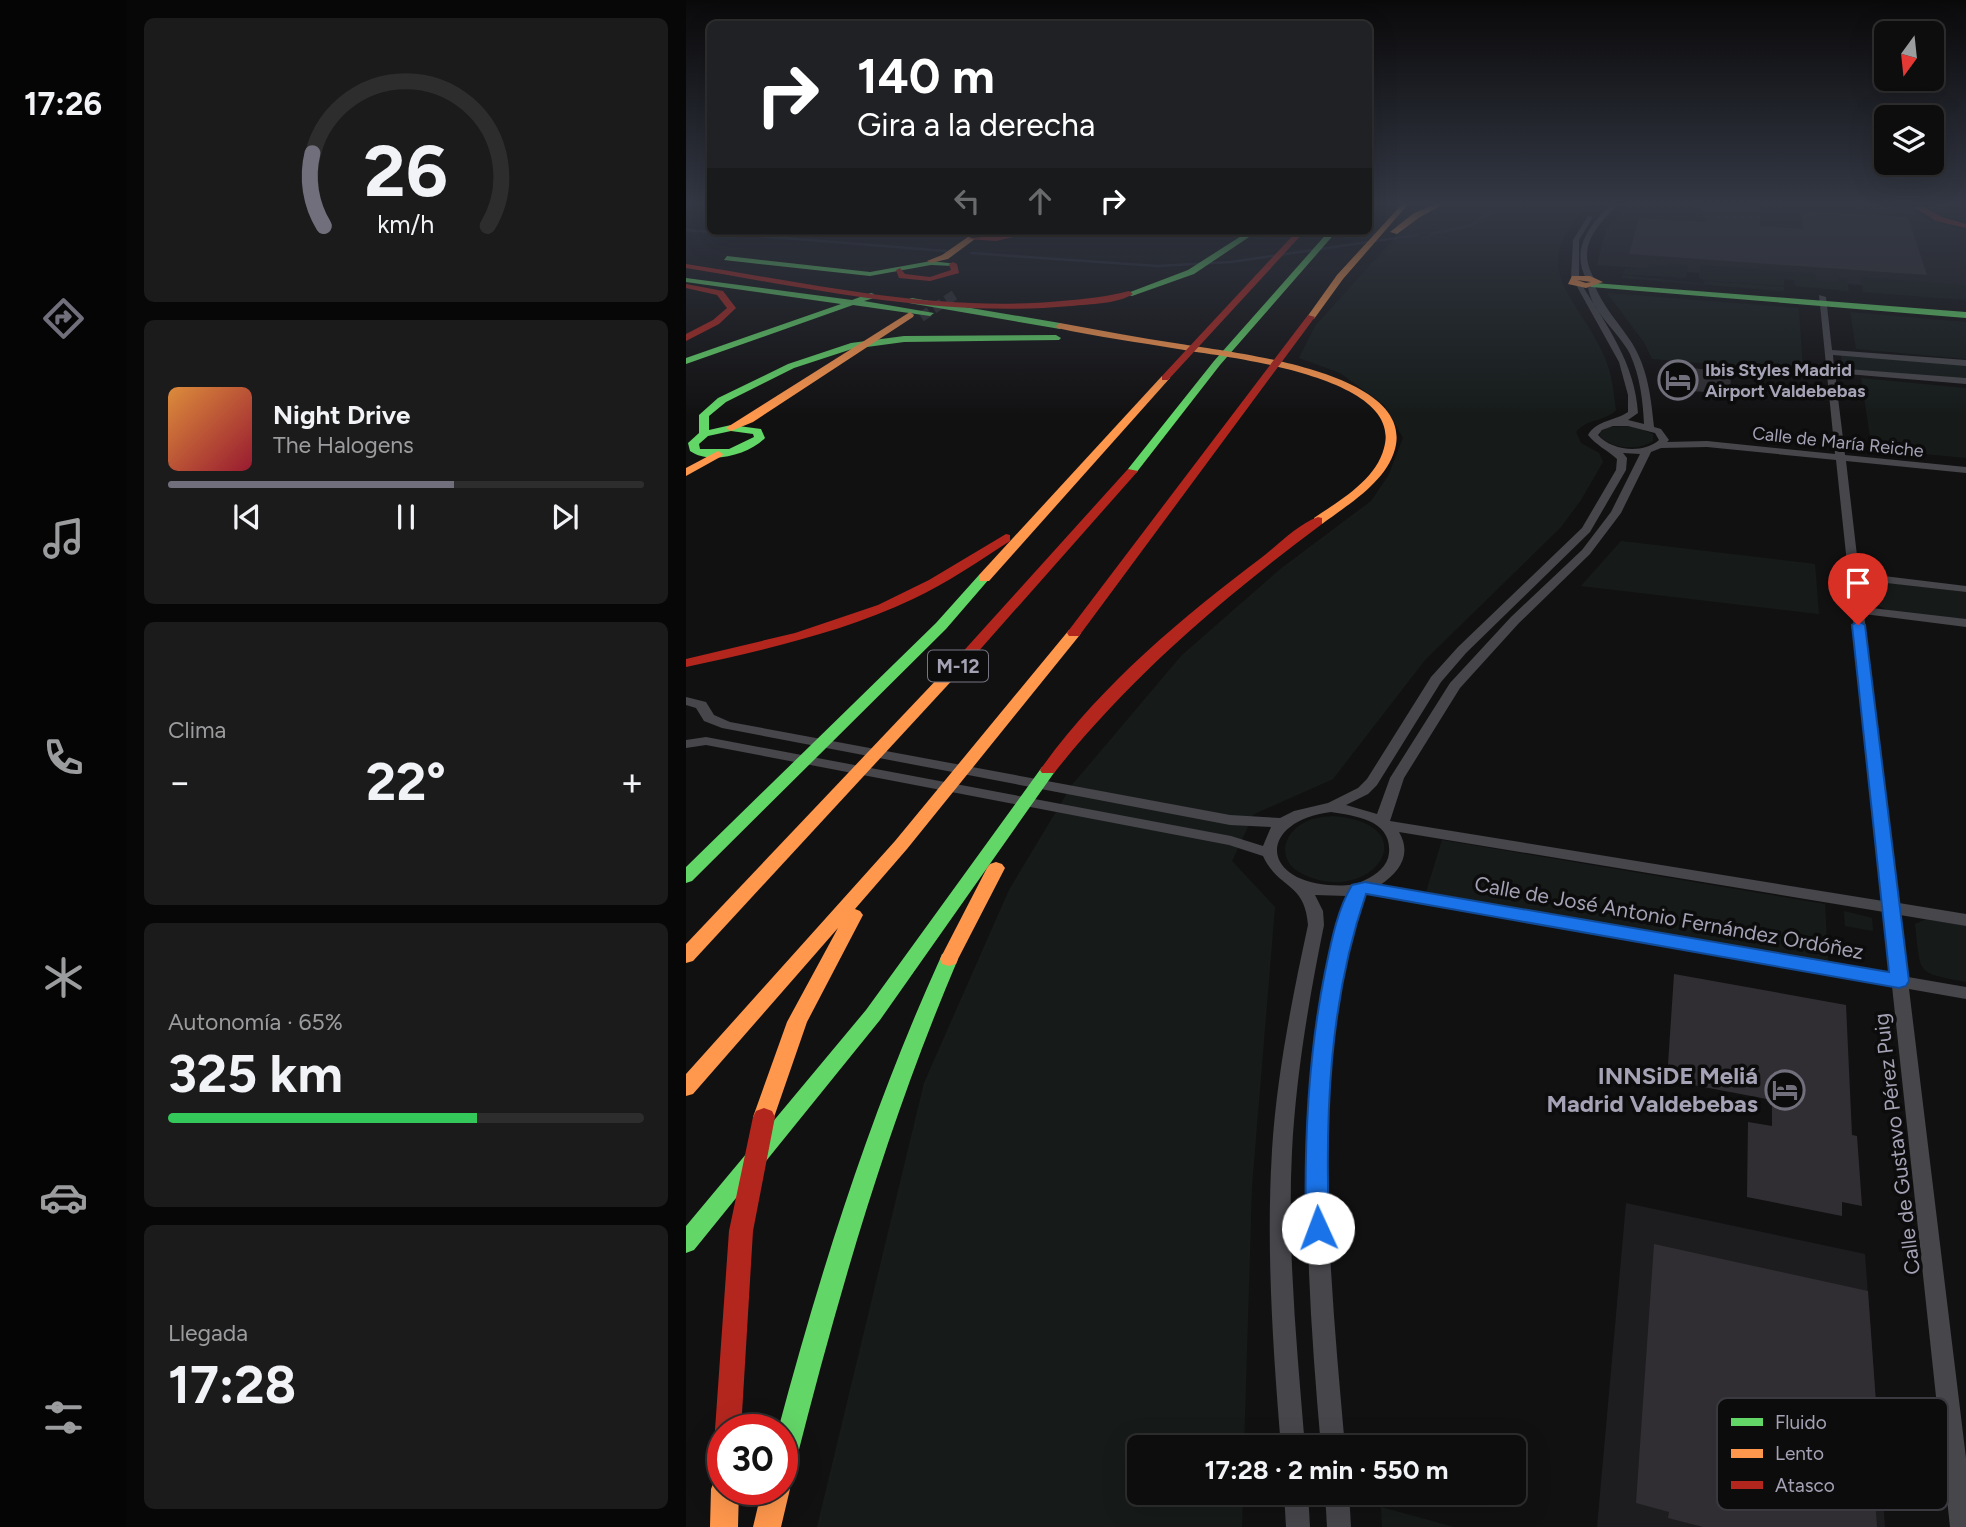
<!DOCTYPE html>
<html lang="es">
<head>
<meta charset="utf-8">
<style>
	:root { --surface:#0e0d0e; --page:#1c1b1c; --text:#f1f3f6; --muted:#9b9c9e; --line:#2e2d2e; --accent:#716f7b }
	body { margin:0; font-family:Figtree,sans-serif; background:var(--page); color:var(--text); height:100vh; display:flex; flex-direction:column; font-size:26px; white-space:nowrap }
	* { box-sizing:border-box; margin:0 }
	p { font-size:23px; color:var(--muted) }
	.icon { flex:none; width:38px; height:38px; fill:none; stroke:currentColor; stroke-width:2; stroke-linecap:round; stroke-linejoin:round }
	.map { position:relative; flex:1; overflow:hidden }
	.side { display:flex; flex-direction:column; gap:18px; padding:18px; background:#080708; width:560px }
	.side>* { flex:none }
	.hud { position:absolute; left:21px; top:21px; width:665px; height:214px; border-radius:10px; box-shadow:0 7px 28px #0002,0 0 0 2px var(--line); background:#202124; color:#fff; overflow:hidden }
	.needle { width:46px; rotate:195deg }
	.controls { position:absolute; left:1188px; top:21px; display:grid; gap:14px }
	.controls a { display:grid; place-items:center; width:70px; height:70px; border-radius:10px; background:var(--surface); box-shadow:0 7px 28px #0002,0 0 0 2px var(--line); font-size:35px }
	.speed { position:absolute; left:21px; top:1414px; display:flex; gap:14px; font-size:35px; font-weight:700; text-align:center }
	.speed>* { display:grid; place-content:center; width:91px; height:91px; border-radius:50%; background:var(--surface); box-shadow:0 7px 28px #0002,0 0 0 2px var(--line); line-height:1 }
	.speed .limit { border:10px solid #d22; background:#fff; color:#111 }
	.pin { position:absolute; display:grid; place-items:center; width:60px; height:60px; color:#fff; margin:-72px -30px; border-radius:50% 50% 50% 0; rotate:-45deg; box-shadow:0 0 7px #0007 }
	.pin .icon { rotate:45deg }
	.me { position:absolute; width:77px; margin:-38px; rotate:358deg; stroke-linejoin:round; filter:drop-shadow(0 0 5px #0008) }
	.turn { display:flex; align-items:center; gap:24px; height:147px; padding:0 35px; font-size:32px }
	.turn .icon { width:91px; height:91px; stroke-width:2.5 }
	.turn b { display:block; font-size:49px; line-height:60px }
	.lanes { display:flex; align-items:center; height:66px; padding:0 35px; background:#0003; justify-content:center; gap:35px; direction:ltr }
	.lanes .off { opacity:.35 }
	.big { font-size:52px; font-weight:700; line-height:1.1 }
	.side .tile { flex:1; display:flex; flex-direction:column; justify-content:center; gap:10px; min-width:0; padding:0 24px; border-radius:10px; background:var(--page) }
	.side .dial { align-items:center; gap:0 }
	.dial svg { height:182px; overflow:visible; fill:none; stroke:var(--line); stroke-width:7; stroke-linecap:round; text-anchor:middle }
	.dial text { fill:var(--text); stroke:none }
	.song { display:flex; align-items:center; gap:21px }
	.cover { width:84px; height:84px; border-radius:10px; background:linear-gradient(135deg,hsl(30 70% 55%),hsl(350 70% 35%)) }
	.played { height:7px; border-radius:4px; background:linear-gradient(90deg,var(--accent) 60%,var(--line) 60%) }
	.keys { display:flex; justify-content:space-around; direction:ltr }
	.heat { display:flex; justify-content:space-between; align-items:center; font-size:38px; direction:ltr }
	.charge { height:10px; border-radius:5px; background:linear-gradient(90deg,#34c759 65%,var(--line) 0) }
	.trip { position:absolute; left:441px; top:1435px; width:399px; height:70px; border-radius:10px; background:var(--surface); box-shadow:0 7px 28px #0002,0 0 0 2px var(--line); font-weight:700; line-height:70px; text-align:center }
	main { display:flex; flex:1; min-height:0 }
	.tab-bar { display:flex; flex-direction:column; width:126px; justify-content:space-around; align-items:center; background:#060506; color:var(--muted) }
	.tab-bar .icon { width:49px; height:49px }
	.tab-bar .selected { color:var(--accent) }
	.tab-bar b { font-size:32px; color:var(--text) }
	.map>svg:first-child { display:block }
	.built { fill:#1d1c1e }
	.green { fill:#161b1a }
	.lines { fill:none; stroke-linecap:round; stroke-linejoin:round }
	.stream { stroke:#252733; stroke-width:2.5 }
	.building { fill:#302e32 }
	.secondary-tunnel { stroke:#2f2e32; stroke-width:10; stroke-dasharray:10 5; stroke-linecap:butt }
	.street { fill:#47464b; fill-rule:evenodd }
	.fast { fill:#63d668; fill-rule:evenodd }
	.slow { fill:#ff974d; fill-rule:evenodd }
	.jam { fill:#b3261e; fill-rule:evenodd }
	.route { fill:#1a73e8; stroke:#114b97; stroke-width:2 }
	.labels { text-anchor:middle; stroke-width:7; stroke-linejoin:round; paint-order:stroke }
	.far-poi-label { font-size:18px; font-weight:bold; fill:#a4a2b4; stroke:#0d0c0d; text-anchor:start }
	.far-street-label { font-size:18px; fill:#a4a2b4; stroke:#0d0c0d }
	.shield { fill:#0d0c0d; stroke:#777582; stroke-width:2 }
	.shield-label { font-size:19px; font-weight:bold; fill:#a4a2b4 }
	.street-label { font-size:21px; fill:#a4a2b4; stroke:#0d0c0d }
	.near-poi-label { font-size:24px; font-weight:bold; fill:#a4a2b4; stroke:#0d0c0d; text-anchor:end }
	.key { fill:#0d0c0d; stroke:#3a393f; stroke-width:2 }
	.key-label { font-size:19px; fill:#a4a2b4 }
</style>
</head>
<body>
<main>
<nav class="tab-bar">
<b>17:26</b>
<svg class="icon selected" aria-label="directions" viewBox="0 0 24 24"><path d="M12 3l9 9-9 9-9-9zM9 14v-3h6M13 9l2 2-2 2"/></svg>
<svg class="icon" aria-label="music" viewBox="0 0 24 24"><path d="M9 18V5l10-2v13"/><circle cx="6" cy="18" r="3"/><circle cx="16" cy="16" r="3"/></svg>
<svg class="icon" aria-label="phone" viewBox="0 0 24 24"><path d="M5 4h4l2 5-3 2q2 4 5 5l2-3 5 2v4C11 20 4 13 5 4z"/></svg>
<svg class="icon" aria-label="climate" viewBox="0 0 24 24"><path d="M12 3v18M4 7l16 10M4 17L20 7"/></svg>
<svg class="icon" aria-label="car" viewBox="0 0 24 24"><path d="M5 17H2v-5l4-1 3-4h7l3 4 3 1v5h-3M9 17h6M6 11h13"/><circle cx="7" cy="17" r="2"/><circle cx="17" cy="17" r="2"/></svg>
<svg class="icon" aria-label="filters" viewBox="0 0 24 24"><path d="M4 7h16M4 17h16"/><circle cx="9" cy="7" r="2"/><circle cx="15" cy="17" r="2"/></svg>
</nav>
<section class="side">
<div class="tile dial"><svg viewBox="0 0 100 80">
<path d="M14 69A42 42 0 1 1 86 69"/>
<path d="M14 69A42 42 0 0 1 9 37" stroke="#716f7b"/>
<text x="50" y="56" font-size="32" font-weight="700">26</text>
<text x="50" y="72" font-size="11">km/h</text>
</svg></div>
<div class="tile">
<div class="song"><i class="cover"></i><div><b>Night Drive</b><p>The Halogens</p></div></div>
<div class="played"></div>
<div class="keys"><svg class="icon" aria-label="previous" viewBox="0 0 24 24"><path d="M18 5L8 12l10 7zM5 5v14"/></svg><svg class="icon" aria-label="pause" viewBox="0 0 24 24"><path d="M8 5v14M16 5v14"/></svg><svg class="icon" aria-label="next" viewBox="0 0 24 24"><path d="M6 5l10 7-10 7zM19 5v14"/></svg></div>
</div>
<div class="tile"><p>Clima</p>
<div class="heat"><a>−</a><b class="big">22°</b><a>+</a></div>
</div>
<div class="tile"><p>Autonomía · 65%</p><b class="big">325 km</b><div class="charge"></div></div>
<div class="tile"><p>Llegada</p><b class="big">17:28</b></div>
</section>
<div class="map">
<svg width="1280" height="1527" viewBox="0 0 1280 1527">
	<rect width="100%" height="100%" fill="#121112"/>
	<g class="built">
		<polygon points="944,202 1121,202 1219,208 1245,221 1280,230 1280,293 911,265 920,229"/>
		<polygon points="940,1203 1179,1254 1199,1527 911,1527"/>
	</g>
	<g class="green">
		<path d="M767,202H905C836,271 892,293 919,358C926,374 928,393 930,410C919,422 901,418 890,432L895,443L913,453L917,462L895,500L875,527L739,660L647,779L568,814L546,861L589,907L566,1186L558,1447H453V1493H557L556,1527H131L238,1083L323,890L386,785L496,655L593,570L685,501L702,476L717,438L698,405L654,373L613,358L629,326L721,224Z"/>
		<polygon points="1242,202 1280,202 1280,223 1242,209"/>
		<polygon points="963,263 980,266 981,263 1002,265 1000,278 937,274 939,268 961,269"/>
		<polygon points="1014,265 1129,274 1130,280 1152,282 1152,278 1161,279 1163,291 1109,286 1108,280 1098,279 1098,286 1018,280 1013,278"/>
		<polygon points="937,275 1018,284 1018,281 1098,287 1098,291 936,278"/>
		<polygon points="1174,277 1280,285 1280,300 1177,292"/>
		<polygon points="921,293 1113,308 1117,372 966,359 959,344"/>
		<polygon points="1164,312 1280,322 1280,359 1170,349"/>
		<polygon points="1155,354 1280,365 1280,380 1156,369"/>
		<polygon points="1175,378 1280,388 1280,458 1186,449"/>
		<path d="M947,426L967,434V441C952,451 926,449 914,436V432L922,427Z"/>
		<polygon points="935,541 1129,564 1133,614 895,586"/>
		<polygon points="1197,582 1280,592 1280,621 1204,612 1188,603 1185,585"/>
		<path d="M647,816C744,824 686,908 617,874C593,863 594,837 616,824C625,818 636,817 647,816Z"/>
		<polygon points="756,840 1139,904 1142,962 740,892"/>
		<polygon points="1158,911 1186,918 1187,931 1159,926"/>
		<path d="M1240,919L1280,926V982C1229,972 1235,975 1229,924Z"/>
		<polygon points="695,1507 768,1527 696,1527"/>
	</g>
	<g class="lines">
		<g class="stream">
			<polyline points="0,230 260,251"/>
			<polyline points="745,234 786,225 821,202"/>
			<polyline points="285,253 471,266 545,262 731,235"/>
		</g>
	</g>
	<g class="building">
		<polygon points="1011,202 1065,203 1074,208 1074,226 1117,229 1115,210 1222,217 1241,275 943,254 953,218 1021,222"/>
		<polygon points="984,366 1045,372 1044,394 980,389"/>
		<polygon points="988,974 1160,1005 1166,1135 1171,1136 1176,1206 1156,1202 1156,1216 1061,1197 1062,1122 1086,1126 1086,1100 981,1080"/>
		<polygon points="968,1244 1182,1291 1196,1487 1188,1485 1191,1527 1017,1527 982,1518 983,1512 950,1503"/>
	</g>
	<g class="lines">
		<polyline class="secondary-tunnel" points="235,317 270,294"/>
		<g class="street">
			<path d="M929,202H935C913,223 889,246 908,278L901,280C883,250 905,221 929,202Z"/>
			<polygon points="902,216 907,217 893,240 893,278 889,280 885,278 887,240"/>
			<path d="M889,283L896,285C921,326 949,363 952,413L942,420L958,424C957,401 954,376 944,354C933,332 902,309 902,284H908C917,307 933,323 946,343C962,369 965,398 968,427L975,429L983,440L981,442L1021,441L1149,454L1133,295L1140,297L1146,350L1280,360V366L1147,355L1148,368L1280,378V384L1149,373L1159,455L1280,467V473L1160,461L1173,573L1280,586V592L1174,580L1177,607L1280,619V627L1178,614L1213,903L1280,914V926L1214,915L1222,977L1280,987V999L1223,989L1280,1458V1527H1264L1206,986L679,893C662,927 658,965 653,1001C631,1150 646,1299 659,1447H635C622,1299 612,1147 636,999C641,964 646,928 661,896L629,895L637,911L638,925C623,999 610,1075 606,1151C601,1249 611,1348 619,1447H595C587,1349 580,1249 586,1150C591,1074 606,999 622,925C619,882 593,890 577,856L543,845L20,745L0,748V740L20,737L545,836L577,846L585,827L544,825L36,728L18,721L10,708L0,705V697L20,702L28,715L44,722L544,815L594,818L608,811L642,803L672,788L681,779L745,677L772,647L896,528L930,470L931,459C921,450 910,445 902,435C911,420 929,421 942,412V395L933,362ZM927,426H942L969,433L973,440C957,454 926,451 912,435L916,430ZM1021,447L1150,460L1197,901L704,821L718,778L774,688L833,623L904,554L935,513L965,452L975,448ZM937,453L954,454L925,512L896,550L825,617L764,683L704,778L691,814L660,805L682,794L691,785L755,682L780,653L904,532L940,470L941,458ZM645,812C670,816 706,820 703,853C702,866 690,875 679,880C668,886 655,886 642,885C573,879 574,821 645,812ZM713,832L1198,912L1205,974L694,885C714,872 726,854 713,832Z"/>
			<polygon points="598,1493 622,1493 624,1527 600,1527"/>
			<polygon points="639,1493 663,1493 665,1527 641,1527"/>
		</g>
		<g class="fast">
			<polygon points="563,231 572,231 508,274 446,296 439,294 502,270"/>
			<polygon points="643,231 651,231 534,365 450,473 442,473 442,469 528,361"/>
			<polygon points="41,256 184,272 245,261 271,264 267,266 245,265 184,276 38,260"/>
			<polygon points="0,278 166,300 185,293 188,294 188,298 178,301 248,313 244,316 167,305 0,364 0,358 155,304 0,282"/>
			<polygon points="908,283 1280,312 1280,318 905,287 904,285"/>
			<polygon points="226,298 374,323 378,326 374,329 223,303 223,299"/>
			<path d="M370,335L375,338L373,340L218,342L166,349L108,368L40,402L23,416V430L45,425L75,429L79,438C62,455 24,465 4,451L2,443L13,433V415L32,398L102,364L165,343L218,336ZM45,431L67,434L68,437L43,449H14L13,444L22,436Z"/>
			<polygon points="298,574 304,578 260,629 6,881 0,883 0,867 250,623 293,575"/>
			<polygon points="362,765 370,770 194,1020 8,1250 0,1253 0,1226 180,1010 356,767"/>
			<path d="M263,952L270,954L272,959C202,1123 153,1292 109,1465L105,1474L96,1478V1430H92C135,1269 185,1111 254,959L256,954Z"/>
		</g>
		<g class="slow">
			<polygon points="718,202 724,202 657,279 628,319 622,319 621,317 651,275"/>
			<polygon points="754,202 762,202 734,217 711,234 704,232 728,213"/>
			<polygon points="282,237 289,239 262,259 245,263 241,261 256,255"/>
			<path d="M886,276H904L917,282L900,288L882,284ZM891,280L905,282L900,283Z"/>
			<polygon points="224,312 228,315 227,317 67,422 45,431 40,428"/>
			<path d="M374,323C414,330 454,338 495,344C542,352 730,371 709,449C700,482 663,504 636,524H628V518C653,501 690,480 698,448C719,375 537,357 492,349C452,342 411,337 371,328L370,326Z"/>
			<polygon points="476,376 484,378 303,581 293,581 293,575"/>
			<polygon points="32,451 37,454 36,456 0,476 0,468"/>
			<polygon points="388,629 393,630 395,633 393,636 221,849 169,909 174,911 177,915 121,1022 86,1123 78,1126 70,1123 67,1117 101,1022 152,928 7,1094 0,1096 0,1074 209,841 383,630"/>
			<polygon points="278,655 283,656 285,659 283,662 7,961 0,963 0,944 273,656"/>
			<polygon points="310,862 316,864 319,868 272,959 270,964 263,966 256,964 254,959 301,868 304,864"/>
			<polygon points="37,1476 37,1489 53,1489 52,1527 24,1527 25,1489 29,1479"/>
			<polygon points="96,1478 100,1479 104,1489 95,1527 67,1527 76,1489 96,1489"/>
		</g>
		<g class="jam">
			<polygon points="1229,202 1235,202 1236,206 1256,217 1280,224 1280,228 1250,221 1230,208"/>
			<polygon points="320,231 328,231 327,237 310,241 281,239 320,234"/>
			<polygon points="611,231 619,231 482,380 476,380 476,376"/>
			<polygon points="267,262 271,264 273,273 244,281 213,278 210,270 214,268 219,274 244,277 265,270 263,264"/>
			<path d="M0,264C124,283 249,313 375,301C398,299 421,297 443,291L447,294C431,304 404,304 385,306C255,318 128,289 0,268Z"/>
			<polygon points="0,284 37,291 50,308 33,324 0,341 0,334 27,320 41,308 31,295 0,288"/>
			<polygon points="622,315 629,317 393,636 383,636 381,633 383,630"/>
			<polygon points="442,469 452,471 283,662 273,662 271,659 273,656"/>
			<path d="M632,517L636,518V524C537,598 445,676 368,773H356L354,770C413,687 494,619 575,558C592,545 612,524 632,517Z"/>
			<path d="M320,534L324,535V541C293,561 261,583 227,599C155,633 77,650 0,667V659L109,633L192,605L243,580Z"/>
			<polygon points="78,1108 86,1111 89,1117 67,1231 55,1430 37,1430 37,1441 33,1439 29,1430 43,1231 67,1117 70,1111"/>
		</g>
	</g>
	<linearGradient id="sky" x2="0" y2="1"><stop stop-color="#0a090a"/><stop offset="0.49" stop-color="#333844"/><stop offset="1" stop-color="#333844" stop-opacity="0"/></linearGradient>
	<rect width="1280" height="415" fill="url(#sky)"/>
	<path class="route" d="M1172,621L1179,625L1223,981L1220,986L1213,988L680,894C643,1001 639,1115 643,1228L640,1235L632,1238L624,1235L620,1228C618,1142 622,1056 639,972C645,943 651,910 666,885L679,882L1203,972L1166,625Z"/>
	<defs>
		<g id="hotel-ring" transform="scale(2.0125)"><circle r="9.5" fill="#0d0c0d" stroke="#716f7b" stroke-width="1.5"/><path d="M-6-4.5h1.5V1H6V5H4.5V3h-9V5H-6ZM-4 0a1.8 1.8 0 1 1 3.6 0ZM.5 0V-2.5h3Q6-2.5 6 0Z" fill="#716f7b"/></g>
	</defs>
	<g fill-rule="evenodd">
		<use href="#hotel-ring" x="992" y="380"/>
		<use href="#hotel-ring" x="1099" y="1090"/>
	</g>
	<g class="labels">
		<g class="far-poi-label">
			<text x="1019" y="376">Ibis Styles Madrid<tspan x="1019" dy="21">Airport Valdebebas</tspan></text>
		</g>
		<g class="far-street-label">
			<text transform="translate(1152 442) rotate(6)" y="6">Calle de María Reiche</text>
		</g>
		<rect class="shield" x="242" y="650.5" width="60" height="31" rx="5"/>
		<g class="shield-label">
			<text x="272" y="673">M-12</text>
		</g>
		<g class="street-label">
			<text transform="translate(983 918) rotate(10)" y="7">Calle de José Antonio Fernández Ordóñez</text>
			<text transform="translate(1211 1144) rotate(-97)" y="7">Calle de Gustavo Pérez Puig</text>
		</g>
		<g class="near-poi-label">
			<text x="1072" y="1084">INNSiDE Meliá<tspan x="1072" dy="28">Madrid Valdebebas</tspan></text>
		</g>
	</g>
	<rect x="1031" y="1398" width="231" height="112" rx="10" class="key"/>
	<rect x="1045" y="1418" width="32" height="8" fill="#63d668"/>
	<rect x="1045" y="1449" width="32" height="9" fill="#ff974d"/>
	<rect x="1045" y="1481" width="32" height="8" fill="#b3261e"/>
	<g class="key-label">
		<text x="1089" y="1429">Fluido</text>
		<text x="1089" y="1460">Lento</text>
		<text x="1089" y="1492">Atasco</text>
	</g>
</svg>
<div class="controls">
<a><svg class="needle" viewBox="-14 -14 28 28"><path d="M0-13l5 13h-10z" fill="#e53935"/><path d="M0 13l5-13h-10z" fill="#9b9c9e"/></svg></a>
<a><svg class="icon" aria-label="layers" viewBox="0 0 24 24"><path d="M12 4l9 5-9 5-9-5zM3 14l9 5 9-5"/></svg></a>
</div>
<div class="speed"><div class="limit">30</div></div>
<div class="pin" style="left:1172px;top:625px;background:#d93025"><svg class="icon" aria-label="arrive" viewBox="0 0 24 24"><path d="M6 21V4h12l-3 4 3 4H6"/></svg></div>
<svg class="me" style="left:632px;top:1228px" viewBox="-20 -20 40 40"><circle r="19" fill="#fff"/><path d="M0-13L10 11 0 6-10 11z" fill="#1a73e8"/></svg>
<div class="trip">17:28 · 2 min · 550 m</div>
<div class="hud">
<div class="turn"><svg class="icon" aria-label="right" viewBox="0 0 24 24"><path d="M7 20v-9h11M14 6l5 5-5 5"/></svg><div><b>140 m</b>Gira a la derecha</div></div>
<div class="lanes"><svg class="icon off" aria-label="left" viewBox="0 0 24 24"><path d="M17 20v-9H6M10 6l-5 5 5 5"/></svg><svg class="icon off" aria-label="ahead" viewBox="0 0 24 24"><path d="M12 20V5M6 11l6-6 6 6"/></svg><svg class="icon" aria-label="right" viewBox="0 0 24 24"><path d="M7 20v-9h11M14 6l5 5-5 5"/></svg></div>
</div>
</div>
</main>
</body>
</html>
